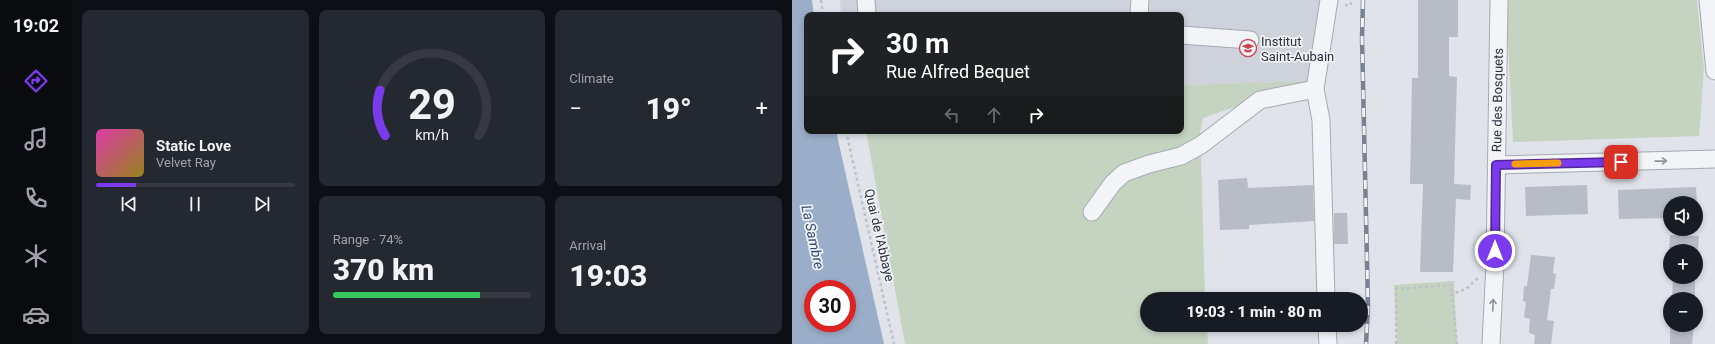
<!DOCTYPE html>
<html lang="en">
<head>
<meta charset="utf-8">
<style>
	:root { --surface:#171b24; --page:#242831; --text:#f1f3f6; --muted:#9ea1a6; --line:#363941; --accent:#7c3aed }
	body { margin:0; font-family:Roboto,sans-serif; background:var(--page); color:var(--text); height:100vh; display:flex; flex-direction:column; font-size:15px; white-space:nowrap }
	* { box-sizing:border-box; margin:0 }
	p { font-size:13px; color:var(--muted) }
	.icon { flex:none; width:22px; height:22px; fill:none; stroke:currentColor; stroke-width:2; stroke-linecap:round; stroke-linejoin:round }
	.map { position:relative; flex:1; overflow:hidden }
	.panel { display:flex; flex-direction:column; gap:10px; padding:10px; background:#0d0f14; width:720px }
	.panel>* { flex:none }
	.banner { position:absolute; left:12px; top:12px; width:380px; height:122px; border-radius:8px; box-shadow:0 2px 6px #0003; background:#202124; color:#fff; overflow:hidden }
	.tools { position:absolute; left:871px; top:196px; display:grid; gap:8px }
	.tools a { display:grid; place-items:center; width:40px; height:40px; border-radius:50%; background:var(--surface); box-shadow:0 2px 6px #0003; font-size:20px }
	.speed { position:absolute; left:12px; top:280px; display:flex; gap:8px; font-size:20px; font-weight:700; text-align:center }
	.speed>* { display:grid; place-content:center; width:52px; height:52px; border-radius:50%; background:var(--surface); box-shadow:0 2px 6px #0003; line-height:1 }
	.speed .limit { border:6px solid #d22; background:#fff; color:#111 }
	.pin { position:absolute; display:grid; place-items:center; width:34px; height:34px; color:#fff; margin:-17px; border-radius:8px; box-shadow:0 2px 6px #0006 }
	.me { position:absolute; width:44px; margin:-22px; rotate:0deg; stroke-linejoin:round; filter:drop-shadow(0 0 3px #0008) }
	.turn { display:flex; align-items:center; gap:14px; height:84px; padding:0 16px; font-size:18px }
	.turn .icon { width:52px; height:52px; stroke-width:2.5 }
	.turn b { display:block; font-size:28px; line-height:34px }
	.lanes { display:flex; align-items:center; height:38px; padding:0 16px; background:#0003; justify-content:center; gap:20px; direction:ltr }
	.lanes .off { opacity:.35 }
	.big { font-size:30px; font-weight:800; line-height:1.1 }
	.panel .tile { flex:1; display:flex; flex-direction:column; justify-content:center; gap:6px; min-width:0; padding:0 14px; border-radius:8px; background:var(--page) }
	.panel .dial { align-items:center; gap:0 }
	.dial svg { height:104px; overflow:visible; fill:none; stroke:var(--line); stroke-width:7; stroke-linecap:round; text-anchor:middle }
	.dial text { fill:var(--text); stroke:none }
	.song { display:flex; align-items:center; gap:12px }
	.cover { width:48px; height:48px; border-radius:6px; background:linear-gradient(135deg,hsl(320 70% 55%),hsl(50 70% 35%)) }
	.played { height:4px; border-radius:2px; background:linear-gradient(90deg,var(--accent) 20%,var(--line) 20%) }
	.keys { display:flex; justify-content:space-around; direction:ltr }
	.heat { display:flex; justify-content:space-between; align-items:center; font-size:22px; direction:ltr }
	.charge { height:6px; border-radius:3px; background:linear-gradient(90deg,#34c759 74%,var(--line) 0) }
	.panel .tiles { flex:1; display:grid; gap:10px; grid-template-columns:repeat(3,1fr) }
	.tile:first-child { grid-row:span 2 }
	.trip { position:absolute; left:348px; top:292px; width:228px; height:40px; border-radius:20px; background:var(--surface); box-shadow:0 2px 6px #0003; font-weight:800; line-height:40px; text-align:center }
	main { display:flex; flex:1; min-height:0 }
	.tabs { display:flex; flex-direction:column; width:72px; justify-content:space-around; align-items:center; background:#090b0e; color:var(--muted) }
	.tabs .icon { width:28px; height:28px }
	.tabs .on { color:var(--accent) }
	.tabs b { font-size:18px; color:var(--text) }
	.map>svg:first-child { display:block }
	.built { fill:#ced2db }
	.green { fill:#c5d3c1 }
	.water { fill:#9baec9; fill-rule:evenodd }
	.building { fill:#b7bcc6 }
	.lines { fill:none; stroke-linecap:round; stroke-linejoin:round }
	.minor-casing { stroke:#a5aab3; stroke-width:19 }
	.path { stroke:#bec1c7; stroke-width:2.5; stroke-dasharray:3 3; stroke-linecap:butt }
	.minor { stroke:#f3f4f7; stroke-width:17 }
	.rail-casing { stroke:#7a8192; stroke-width:4.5 }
	.rail { stroke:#f0f2f6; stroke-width:3; stroke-dasharray:9; stroke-linecap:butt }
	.oneway { stroke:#8e929c }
	.route-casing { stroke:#51269a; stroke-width:10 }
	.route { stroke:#7c3aed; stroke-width:7 }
	.slow { stroke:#f59e0b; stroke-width:7 }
	.labels { text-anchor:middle; stroke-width:3.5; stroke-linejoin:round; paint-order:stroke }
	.poi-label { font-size:13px; fill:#293040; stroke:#f0f2f6; text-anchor:start }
	.street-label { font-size:13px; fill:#293040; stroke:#f0f2f6 }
	.water-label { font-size:14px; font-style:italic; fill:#334c74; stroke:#f0f2f6 }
</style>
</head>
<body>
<main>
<nav class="tabs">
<b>19:02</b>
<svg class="icon on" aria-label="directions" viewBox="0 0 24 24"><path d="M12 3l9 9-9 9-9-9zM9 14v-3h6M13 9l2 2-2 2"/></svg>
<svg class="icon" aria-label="music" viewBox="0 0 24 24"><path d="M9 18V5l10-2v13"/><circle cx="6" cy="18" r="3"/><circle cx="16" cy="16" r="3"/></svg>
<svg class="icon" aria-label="phone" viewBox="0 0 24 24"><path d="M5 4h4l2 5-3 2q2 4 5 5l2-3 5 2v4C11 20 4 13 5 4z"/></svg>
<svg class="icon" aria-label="climate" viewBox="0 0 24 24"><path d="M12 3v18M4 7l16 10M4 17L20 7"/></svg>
<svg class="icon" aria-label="car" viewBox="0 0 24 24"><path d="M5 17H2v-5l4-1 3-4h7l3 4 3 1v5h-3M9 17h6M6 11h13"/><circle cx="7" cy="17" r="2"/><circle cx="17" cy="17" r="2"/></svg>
</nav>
<section class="panel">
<div class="tiles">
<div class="tile">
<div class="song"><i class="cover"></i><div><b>Static Love</b><p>Velvet Ray</p></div></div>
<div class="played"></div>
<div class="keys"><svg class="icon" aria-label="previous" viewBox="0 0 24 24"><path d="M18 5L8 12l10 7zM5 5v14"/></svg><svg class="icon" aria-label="pause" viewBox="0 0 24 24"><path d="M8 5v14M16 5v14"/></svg><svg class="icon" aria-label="next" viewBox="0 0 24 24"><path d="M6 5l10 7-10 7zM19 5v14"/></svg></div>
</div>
<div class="tile dial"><svg viewBox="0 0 100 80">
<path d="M14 69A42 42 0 1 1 86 69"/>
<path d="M14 69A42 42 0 0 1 10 34" stroke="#7c3aed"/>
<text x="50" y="56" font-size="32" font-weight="700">29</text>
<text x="50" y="72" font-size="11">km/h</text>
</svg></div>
<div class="tile"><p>Climate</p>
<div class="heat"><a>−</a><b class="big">19°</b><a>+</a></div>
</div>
<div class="tile"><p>Range · 74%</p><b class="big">370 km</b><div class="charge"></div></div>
<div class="tile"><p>Arrival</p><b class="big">19:03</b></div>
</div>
</section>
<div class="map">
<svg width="923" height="344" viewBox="0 0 923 344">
	<rect width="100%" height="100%" fill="#e0e3e9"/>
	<polygon class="built" points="48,0 533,0 517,81 389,85 389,15 49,15"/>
	<g class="green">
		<polygon points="716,0 905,0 912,69 907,136 721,142 715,23"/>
		<polygon points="517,81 411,118 408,132 409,158 413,299 355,299 355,325 415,325 416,344 113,344 74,131 389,131 389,85"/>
		<polygon points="662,281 665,344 605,344 602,285"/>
	</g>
	<path class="water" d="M0,0H20L22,15H15V131H44L92,344H0ZM21,289H55V323H21Z"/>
	<g class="building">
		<polygon points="626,0 666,0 666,37 657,37 657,76 665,77 662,184 679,185 678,200 664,199 661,272 628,272 631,184 618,184 620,78 626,78"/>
		<polygon points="455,178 456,188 521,185 522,221 457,225 457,229 428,230 426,180"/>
		<polygon points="795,185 796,214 734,216 733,187"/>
		<polygon points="904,187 905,203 878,203 878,218 827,219 826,190"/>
		<polygon points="542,213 555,213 556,244 542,244"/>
		<polygon points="878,235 907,236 906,251 877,251"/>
		<polygon points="739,255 763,257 761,273 764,274 762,289 759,289 755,320 762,321 759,344 742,344 743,335 737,333 738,319 732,317 734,302 731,301 732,286 735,286"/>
		<polygon points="881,277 903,277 903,299 880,299"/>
		<polygon points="878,325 902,325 900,344 878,344"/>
	</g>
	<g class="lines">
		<g class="minor-casing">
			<g id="minor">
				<polyline points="74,0 75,15"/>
				<polyline points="916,0 923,71"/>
				<polyline points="347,15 348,0"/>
				<polyline points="389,35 458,40"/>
				<polyline points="704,165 923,159"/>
				<polyline points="300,212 321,183 332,173 357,164 389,156 409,145 468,100 523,89"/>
				<polyline points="534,299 529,120 523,89 537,0"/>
				<polyline points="535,325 536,344"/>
				<polyline points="699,344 703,264 707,0"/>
			</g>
		</g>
		<g class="path">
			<polyline points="29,0 31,15"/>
			<polyline points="553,5 559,5 559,0"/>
			<polyline points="54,131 102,344"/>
			<polyline points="604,344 604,289 659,285 660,294"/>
			<polyline points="665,344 660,294 674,289 686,278"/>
		</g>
		<use href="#minor" class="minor"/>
		<g class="rail-casing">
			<polyline id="rail" points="571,0 570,38 576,306 574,344"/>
		</g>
		<use href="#rail" class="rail"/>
	</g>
	<defs><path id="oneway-shaft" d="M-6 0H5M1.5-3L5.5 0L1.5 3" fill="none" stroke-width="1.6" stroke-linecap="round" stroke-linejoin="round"/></defs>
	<g class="oneway">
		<use href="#oneway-shaft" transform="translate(869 161) rotate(-1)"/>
		<use href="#oneway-shaft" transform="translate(701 305) rotate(-87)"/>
	</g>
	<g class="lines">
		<g class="route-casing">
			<polyline id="route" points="703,251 704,165 829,162"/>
		</g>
		<use href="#route" class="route"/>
		<polyline class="slow" points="723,164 766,163"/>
	</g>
	<defs>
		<g id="school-ring" transform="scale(0.9)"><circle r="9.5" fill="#f0f2f6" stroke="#cd4652" stroke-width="1.5"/><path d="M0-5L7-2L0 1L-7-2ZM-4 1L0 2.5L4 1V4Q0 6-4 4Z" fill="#cd4652"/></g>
	</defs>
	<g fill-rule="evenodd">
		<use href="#school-ring" x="456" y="48"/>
	</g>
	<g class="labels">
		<g class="poi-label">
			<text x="469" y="46">Institut<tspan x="469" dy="15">Saint-Aubain</tspan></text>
		</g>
		<g class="street-label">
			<text transform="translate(705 100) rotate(-89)" y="5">Rue des Bosquets</text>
			<text transform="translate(88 235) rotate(77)" y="5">Quai de l'Abbaye</text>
		</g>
		<g class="water-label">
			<text transform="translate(21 237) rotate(78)" y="5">La Sambre</text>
		</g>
	</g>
</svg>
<div class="tools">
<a><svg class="icon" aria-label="sound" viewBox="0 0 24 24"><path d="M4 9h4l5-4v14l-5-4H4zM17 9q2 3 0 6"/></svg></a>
<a>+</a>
<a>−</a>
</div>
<div class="speed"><div class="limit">30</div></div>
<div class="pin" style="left:829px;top:162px;background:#d93025"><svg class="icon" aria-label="arrive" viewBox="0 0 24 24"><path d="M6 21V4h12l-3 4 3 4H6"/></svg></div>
<svg class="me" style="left:703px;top:251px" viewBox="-20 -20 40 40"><circle r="17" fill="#7c3aed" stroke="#fff" stroke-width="3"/><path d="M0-11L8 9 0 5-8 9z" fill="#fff"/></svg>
<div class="trip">19:03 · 1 min · 80 m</div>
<div class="banner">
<div class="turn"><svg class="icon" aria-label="right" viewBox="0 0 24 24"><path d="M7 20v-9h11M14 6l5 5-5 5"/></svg><div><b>30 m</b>Rue Alfred Bequet</div></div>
<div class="lanes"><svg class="icon off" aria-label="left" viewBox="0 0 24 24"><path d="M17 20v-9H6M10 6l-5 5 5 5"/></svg><svg class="icon off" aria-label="ahead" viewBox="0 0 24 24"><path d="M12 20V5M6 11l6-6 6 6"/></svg><svg class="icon" aria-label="right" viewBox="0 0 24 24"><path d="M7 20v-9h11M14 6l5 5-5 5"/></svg></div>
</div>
</div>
</main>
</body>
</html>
